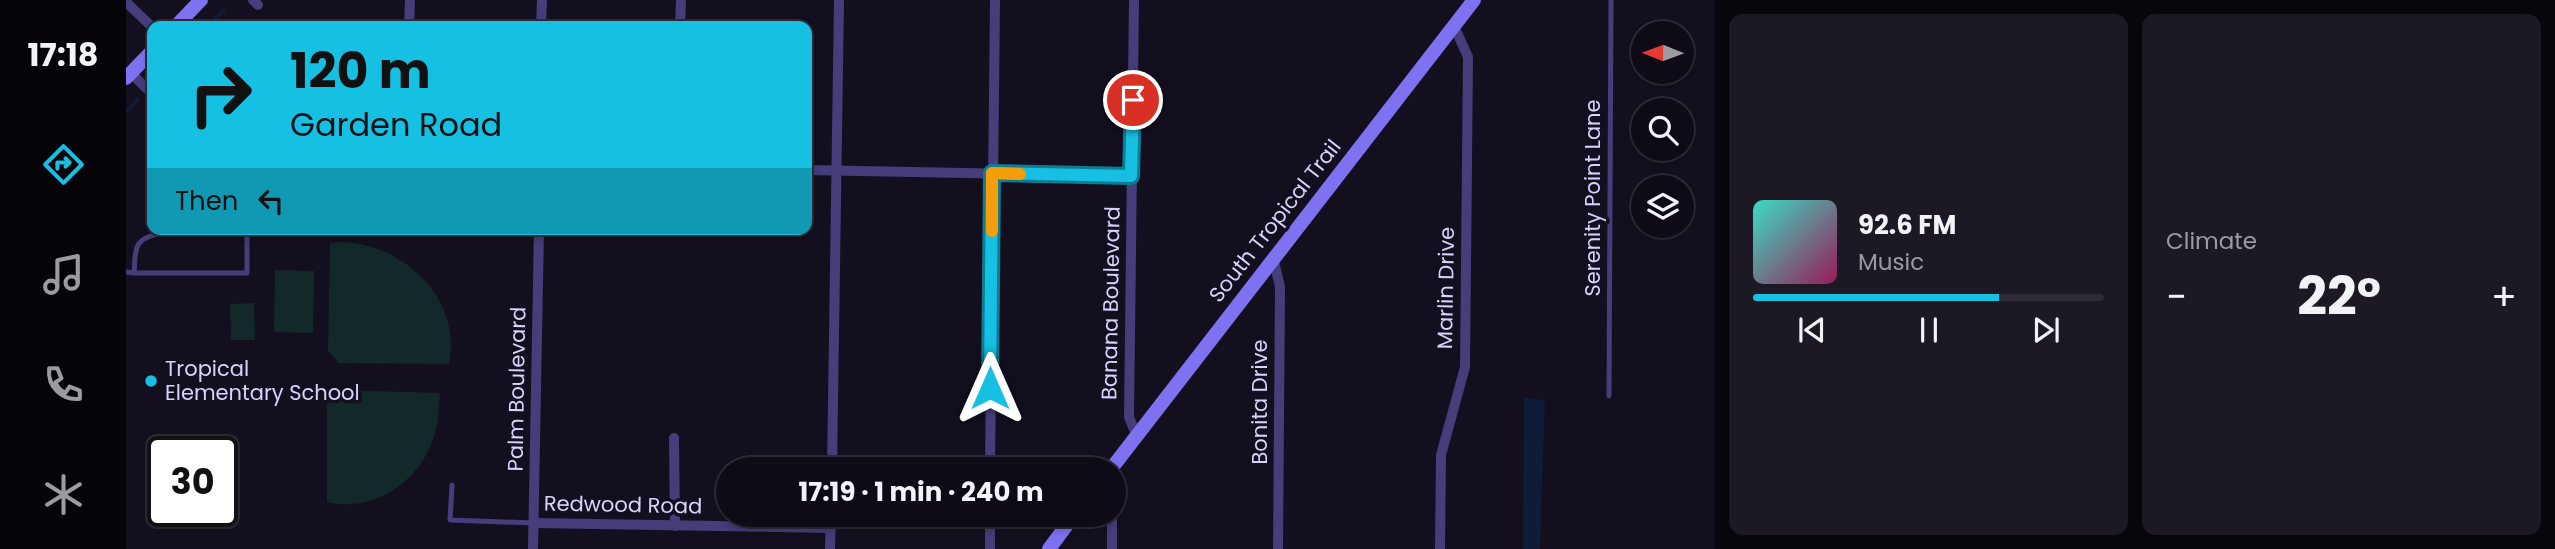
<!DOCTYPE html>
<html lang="en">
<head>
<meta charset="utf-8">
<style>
	:root { --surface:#0e0b17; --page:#1c1924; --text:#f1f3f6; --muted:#9b9ba1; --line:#2e2b36; --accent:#16c0e2 }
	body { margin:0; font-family:Poppins,sans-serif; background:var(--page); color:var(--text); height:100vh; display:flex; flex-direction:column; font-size:26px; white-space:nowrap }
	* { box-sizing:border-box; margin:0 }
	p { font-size:23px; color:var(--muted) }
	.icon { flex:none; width:38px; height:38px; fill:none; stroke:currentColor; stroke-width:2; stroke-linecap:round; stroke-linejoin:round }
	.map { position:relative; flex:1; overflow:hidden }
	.sheet { display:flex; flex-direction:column; gap:14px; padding:14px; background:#08060d; width:840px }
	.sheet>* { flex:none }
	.banner { position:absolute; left:21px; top:21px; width:665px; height:214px; border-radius:14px; box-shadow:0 4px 10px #0003,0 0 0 2px var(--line); background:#16c0e2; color:#111; overflow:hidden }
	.needle { width:46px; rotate:271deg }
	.controls { position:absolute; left:1505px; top:21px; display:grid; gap:14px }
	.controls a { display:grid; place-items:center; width:63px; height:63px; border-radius:50%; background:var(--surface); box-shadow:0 4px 10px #0003,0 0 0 2px var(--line); font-size:35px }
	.speed { position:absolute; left:21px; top:436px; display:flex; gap:14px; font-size:35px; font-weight:700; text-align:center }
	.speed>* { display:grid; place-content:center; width:91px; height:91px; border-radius:50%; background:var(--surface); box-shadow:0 4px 10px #0003,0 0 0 2px var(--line); line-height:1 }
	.speed .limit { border:4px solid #111; border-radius:10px; background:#fff; color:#111 }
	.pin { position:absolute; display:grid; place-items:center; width:60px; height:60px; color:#fff; margin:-30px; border:4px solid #fff; border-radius:50%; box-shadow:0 2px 7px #0007 }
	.me { position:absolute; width:77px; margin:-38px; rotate:0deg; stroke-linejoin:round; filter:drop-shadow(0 0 5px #0008) }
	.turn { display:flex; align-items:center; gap:24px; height:147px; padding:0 28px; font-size:32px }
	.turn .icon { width:91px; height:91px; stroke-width:2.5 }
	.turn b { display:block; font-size:49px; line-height:60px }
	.then { display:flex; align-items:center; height:66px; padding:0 28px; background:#0003; gap:14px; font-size:26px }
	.big { font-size:52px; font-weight:700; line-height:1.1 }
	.sheet .tile { flex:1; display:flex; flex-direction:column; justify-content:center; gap:10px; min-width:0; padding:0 24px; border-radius:14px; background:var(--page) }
	.song { display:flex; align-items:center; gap:21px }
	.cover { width:84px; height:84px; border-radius:10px; background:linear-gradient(135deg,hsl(170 70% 55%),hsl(330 70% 35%)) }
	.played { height:7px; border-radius:4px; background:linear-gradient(90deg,var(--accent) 70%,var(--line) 70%) }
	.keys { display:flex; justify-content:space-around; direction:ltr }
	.heat { display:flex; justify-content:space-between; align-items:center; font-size:38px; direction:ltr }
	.sheet .tiles { flex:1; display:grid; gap:14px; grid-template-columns:repeat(2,1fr) }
	.trip { position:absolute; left:590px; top:457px; width:410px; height:70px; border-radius:35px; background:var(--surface); box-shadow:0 4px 10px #0003,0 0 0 2px var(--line); font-weight:700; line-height:70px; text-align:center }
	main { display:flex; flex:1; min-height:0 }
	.tabs { display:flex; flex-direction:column; width:126px; justify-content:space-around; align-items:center; background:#060409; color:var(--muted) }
	.tabs .icon { width:49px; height:49px }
	.tabs .selected { color:var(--accent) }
	.tabs b { font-size:32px; color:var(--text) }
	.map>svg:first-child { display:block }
	.green { fill:#132829 }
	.water { fill:#0e1b39 }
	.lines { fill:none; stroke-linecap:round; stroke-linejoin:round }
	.stream { stroke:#0e1b39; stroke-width:3.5 }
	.lane { stroke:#453e7a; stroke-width:5 }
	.street { stroke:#453e7a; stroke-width:10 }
	.secondary { stroke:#7e72f1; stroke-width:14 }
	.route-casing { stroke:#0e7d93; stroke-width:18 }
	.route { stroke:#16c0e2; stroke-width:12 }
	.slow { stroke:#f59e0b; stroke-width:12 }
	.poi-dot { fill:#16c0e2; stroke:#130f1f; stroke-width:2.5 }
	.labels { text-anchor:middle; stroke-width:7; stroke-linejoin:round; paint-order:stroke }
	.street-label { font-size:21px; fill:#d9d2fb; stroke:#130f1f }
	.poi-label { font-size:21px; fill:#d9d2fb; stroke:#130f1f; text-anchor:start }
</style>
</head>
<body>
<main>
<nav class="tabs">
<b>17:18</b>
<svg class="icon selected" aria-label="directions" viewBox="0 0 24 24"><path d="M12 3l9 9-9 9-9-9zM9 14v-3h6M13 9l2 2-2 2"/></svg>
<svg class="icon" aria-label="music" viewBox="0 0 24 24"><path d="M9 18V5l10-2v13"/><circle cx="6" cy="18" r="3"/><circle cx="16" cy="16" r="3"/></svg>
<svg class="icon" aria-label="phone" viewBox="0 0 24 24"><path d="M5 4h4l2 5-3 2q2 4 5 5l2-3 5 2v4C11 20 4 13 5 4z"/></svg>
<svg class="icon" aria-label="climate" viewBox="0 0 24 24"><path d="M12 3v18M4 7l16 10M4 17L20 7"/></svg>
</nav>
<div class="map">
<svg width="1589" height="549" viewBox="0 0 1589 549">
	<rect width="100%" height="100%" fill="#130f1f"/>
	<g class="green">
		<path d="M217,242C279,245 336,299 323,364L213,363L202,351L204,243Z"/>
		<polygon points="149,270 188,271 187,333 148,332"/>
		<polygon points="128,303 129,340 105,340 104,304"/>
		<path d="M213,390L314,393C313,411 312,430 304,447C288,485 243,513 201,502V402Z"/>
	</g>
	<polygon class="water" points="1398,398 1419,400 1414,549 1397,549"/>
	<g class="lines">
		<g class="stream">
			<polyline points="82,26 98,10"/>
			<polyline points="0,112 12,99"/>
		</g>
		<g class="lane">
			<path d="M0,272L8,273H121V233C99,233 23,224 12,245C8,252 9,264 8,273"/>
			<polyline points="1483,396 1485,0"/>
			<polyline points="326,485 324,520 408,523"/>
		</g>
		<g class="street">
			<polyline points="127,0 132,5"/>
			<polyline points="1008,0 1003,417 1011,437"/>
			<polyline points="0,2 26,27"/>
			<polyline points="283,26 284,0"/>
			<polyline points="415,26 416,0"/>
			<polyline points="554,26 555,0"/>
			<polyline points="5,73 26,94"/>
			<polyline points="681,170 1005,176"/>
			<polyline points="1147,257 1154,287 1152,549"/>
			<polyline points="548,438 549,526"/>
			<polyline points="706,469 713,0"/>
			<polyline points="864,469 869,0"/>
			<polyline points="408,523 705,528"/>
			<polyline points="407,549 413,229"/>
			<polyline points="704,549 705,514"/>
			<polyline points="864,549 864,514"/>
			<polyline points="986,549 986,514"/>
			<polyline points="1314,549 1315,455 1339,367 1342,57 1328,26"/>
		</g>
		<g class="secondary">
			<polyline points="50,26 75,0"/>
			<polyline points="0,78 26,51"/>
			<polyline points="985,469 1348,0"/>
			<polyline points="923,549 949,514"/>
		</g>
	</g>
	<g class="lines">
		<g class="route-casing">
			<polyline id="route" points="864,388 866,173 1005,176 1007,100"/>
		</g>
		<use href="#route" class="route"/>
		<polyline class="slow" points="866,231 866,173 894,174"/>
	</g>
	<circle class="poi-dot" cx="25" cy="381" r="7"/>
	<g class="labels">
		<g class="street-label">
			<text transform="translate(1467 198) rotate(-90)" y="7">Serenity Point Lane</text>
			<text transform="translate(1149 221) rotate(-52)" y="7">South Tropical Trail</text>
			<text transform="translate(1320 288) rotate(-89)" y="7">Marlin Drive</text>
			<text transform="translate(985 303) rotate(-89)" y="7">Banana Boulevard</text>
			<text transform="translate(391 389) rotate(-89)" y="7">Palm Boulevard</text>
			<text transform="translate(1134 402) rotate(-90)" y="7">Bonita Drive</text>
			<text transform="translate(497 505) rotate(1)" y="7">Redwood Road</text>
		</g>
		<g class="poi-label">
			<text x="39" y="376">Tropical<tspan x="39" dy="24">Elementary School</tspan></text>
		</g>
	</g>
</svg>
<div class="controls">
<a><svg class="needle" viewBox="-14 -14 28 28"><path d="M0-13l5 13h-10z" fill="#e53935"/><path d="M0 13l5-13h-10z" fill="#9b9ba1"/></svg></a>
<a><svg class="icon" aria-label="search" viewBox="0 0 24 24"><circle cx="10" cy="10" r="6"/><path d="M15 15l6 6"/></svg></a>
<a><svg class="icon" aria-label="layers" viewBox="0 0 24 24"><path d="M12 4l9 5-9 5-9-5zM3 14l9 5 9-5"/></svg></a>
</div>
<div class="speed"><div class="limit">30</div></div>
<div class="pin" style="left:1007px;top:100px;background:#d93025"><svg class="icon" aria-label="arrive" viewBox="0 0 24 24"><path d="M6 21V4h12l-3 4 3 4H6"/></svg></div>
<svg class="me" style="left:864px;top:388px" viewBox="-20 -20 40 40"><path d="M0-17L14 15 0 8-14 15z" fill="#16c0e2" stroke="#fff" stroke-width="4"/></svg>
<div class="trip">17:19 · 1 min · 240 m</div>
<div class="banner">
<div class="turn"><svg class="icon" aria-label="right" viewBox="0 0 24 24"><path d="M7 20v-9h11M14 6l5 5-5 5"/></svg><div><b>120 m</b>Garden Road</div></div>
<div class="then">Then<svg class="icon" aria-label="left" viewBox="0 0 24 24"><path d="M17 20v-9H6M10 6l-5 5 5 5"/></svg></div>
</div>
</div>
<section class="sheet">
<div class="tiles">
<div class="tile">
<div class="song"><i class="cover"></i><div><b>92.6 FM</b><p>Music</p></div></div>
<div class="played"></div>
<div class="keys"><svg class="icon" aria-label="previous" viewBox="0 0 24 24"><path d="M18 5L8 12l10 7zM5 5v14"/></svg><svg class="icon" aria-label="pause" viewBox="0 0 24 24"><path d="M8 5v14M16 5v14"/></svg><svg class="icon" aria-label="next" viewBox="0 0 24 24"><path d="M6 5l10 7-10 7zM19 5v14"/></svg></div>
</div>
<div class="tile"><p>Climate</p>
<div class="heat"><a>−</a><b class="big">22°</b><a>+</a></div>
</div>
</div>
</section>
</main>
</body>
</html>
